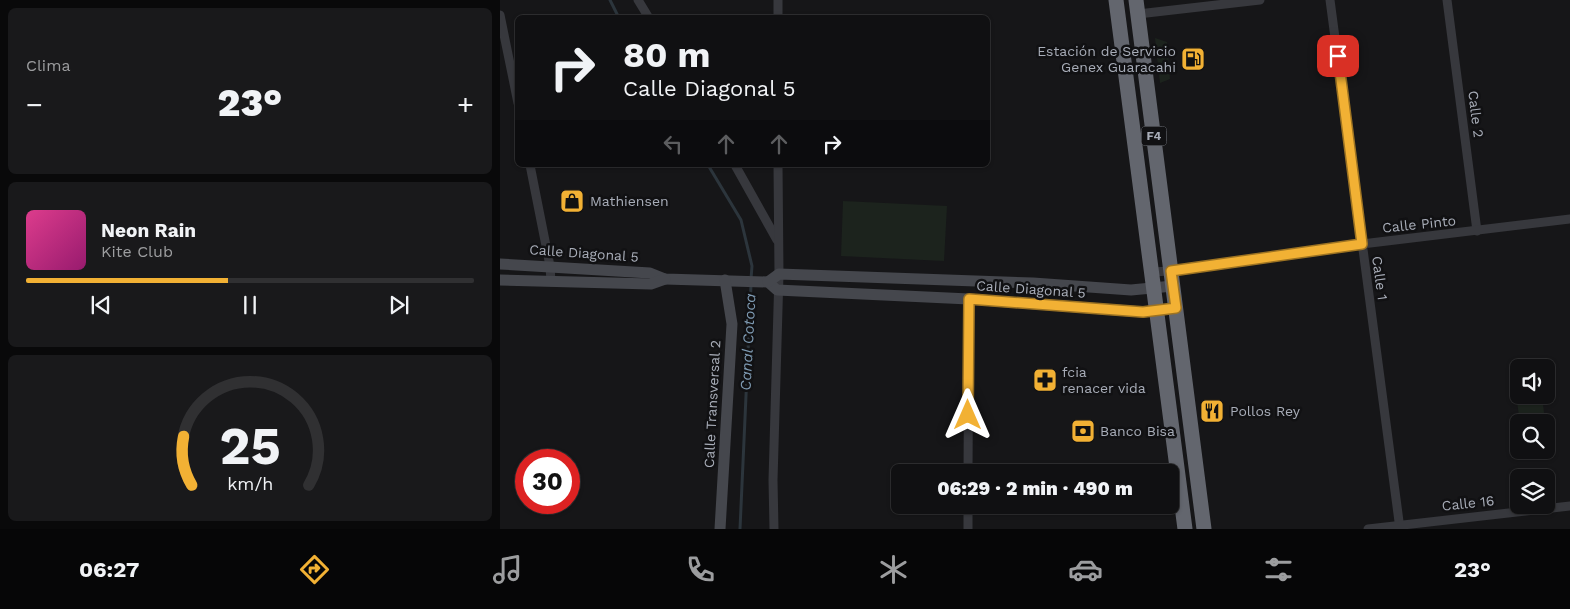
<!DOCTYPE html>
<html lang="es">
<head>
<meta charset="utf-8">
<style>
	:root { --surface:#101012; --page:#19191b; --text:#f1f3f6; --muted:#9c9d9f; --line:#303032; --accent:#f2b134 }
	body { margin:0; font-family:"Work Sans",sans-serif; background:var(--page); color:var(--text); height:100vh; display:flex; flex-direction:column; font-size:19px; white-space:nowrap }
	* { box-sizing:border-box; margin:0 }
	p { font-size:16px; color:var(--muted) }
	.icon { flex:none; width:28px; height:28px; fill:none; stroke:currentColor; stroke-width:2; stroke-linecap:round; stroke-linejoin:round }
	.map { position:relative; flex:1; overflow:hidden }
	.drawer { display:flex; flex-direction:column; gap:8px; padding:8px; background:#09090a; width:500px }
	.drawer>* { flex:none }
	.banner { position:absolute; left:15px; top:15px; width:475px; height:152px; border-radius:8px; box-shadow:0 1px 4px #0004,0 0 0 1px var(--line); background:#101012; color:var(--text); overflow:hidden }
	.fabs { position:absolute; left:1010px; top:359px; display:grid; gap:10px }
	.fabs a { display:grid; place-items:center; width:45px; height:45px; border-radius:8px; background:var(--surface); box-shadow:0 1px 4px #0004,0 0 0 1px var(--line); font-size:25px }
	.speed { position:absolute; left:15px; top:449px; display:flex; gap:10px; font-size:25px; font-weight:700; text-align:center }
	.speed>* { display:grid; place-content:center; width:65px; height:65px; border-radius:50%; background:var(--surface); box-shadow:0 1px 4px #0004,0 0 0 1px var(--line); line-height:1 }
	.speed .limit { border:8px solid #d22; background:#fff; color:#111 }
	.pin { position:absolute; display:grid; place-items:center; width:42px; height:42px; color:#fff; margin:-21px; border-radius:10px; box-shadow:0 2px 8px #0006 }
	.me { position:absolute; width:55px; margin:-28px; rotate:0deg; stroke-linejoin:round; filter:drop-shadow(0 0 4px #0008) }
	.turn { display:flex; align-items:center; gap:18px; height:105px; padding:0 25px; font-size:22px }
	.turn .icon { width:65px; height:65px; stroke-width:2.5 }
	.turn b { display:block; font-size:35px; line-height:42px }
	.lanes { display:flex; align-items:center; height:48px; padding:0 25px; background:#0003; justify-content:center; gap:25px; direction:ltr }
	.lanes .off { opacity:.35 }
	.big { font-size:38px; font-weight:800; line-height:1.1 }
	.drawer .card { flex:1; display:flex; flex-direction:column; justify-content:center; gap:8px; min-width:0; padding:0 18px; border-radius:8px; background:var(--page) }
	.drawer .dial { align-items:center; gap:0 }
	.dial svg { height:130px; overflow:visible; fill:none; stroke:var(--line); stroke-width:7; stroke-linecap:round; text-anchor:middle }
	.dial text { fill:var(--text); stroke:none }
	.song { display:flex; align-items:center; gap:15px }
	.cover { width:60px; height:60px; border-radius:8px; background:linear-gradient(135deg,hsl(330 70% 55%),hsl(320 70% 35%)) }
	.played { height:5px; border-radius:2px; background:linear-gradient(90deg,var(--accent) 45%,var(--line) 45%) }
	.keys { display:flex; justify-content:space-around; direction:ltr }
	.heat { display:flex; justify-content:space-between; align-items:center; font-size:28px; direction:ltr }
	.trip { position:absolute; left:391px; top:464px; width:288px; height:50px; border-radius:8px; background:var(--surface); box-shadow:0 1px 4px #0004,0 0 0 1px var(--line); font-weight:800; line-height:50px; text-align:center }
	.tab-bar { display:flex; height:80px; justify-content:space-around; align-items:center; background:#060607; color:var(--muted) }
	.tab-bar .icon { width:35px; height:35px }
	.tab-bar .active { color:var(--accent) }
	.tab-bar b { font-size:22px; color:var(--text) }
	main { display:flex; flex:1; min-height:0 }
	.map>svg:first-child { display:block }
	.green { fill:#1c231d }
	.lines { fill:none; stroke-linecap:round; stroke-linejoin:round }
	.stream { stroke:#2c353c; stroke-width:3 }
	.street { stroke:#37383d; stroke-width:9 }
	.secondary { stroke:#45474d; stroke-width:11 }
	.highway { stroke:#63666e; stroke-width:15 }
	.route-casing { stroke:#9d7322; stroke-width:12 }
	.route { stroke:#f2b134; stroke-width:9 }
	.labels { text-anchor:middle; stroke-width:5; stroke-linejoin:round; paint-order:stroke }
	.shield { fill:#111113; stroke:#7b7e86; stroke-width:1 }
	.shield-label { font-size:12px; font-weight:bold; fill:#a8adb8 }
	.poi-label { font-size:14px; fill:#a8adb8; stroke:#111113; text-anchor:start }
	.street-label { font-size:14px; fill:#a8adb8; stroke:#111113 }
	.water-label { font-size:15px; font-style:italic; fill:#7f9bb3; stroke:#111113 }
</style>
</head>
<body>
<main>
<section class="drawer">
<div class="card"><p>Clima</p>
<div class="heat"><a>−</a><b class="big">23°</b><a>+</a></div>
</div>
<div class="card">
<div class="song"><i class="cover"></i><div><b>Neon Rain</b><p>Kite Club</p></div></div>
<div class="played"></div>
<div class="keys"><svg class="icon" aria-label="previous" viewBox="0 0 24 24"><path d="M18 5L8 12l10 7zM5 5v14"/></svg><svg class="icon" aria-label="pause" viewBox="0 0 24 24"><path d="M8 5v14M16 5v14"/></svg><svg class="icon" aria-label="next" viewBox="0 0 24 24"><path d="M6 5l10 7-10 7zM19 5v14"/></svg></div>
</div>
<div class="card dial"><svg viewBox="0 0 100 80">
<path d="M14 69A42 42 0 1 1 86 69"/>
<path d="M14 69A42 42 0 0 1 9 39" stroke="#f2b134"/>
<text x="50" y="56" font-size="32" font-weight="700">25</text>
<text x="50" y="72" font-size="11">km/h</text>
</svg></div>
</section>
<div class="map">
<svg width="1070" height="529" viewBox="0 0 1070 529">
	<rect width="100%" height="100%" fill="#161618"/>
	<g class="green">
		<polygon points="655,38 667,42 670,79 660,83"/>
		<polygon points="343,201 447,206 444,261 341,256"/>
		<polygon points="1019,370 1019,395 1042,395 1044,413 1019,416 1013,371"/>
	</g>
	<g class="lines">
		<g class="stream">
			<polyline points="110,0 119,18"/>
			<polyline points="208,165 241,220 252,266 251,279"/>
			<polyline points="240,529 251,285"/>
		</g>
		<g class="street">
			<polyline points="138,0 149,18"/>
			<polyline points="830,0 900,529"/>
			<polyline points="947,0 977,231"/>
			<polyline points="638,14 760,0"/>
			<polyline points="0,15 18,103"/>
			<polyline points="278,18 278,0"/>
			<polyline points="30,165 50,266 51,282"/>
			<polyline points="235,165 277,240"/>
			<polyline points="651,272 671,271 862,244 1070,219"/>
			<polyline points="468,472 469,299"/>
			<polyline points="274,529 273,480 279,274 278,165"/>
			<polyline points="468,529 468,505"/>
			<polyline points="868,529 1070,506"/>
		</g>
		<g class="secondary">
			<polyline points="0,264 150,273 165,279 268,282 277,290 469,299 643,312 676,308"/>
			<polyline points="0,280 151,284 165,279"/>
			<polyline points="268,282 279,274 533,283 631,290 673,286"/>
			<polyline points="220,529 232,324 225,280"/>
		</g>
		<g class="highway">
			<polyline points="616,0 685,529"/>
			<polyline points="636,0 704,529"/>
		</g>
	</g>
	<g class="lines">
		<g class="route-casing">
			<polyline id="route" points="468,415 469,299 643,312 676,308 671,271 862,244 838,56"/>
		</g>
		<use href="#route" class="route"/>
	</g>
	<defs>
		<g id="fuel-square" transform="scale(1.25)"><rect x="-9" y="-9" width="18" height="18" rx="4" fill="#f2b134" stroke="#111113"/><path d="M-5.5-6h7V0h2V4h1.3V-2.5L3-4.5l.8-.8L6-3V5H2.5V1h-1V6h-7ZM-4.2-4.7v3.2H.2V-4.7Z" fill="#111"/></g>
		<g id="shop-square" transform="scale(1.25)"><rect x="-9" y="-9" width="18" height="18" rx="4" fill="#f2b134" stroke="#111113"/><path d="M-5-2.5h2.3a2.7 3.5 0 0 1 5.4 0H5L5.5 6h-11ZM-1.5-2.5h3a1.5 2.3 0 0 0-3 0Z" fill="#111"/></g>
		<g id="pharmacy-square" transform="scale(1.25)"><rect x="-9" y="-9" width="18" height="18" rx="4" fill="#f2b134" stroke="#111113"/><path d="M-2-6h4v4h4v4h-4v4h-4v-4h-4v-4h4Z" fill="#111"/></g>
		<g id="restaurant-square" transform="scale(1.25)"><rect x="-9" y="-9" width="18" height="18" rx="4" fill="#f2b134" stroke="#111113"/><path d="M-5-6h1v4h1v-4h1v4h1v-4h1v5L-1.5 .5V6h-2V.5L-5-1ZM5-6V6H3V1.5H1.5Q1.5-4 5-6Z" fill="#111"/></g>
		<g id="bank-square" transform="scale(1.25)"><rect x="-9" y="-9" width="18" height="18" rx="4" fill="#f2b134" stroke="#111113"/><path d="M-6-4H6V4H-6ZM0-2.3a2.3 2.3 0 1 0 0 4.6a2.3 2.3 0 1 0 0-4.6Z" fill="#111"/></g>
	</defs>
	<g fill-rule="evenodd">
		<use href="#fuel-square" x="693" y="59"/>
		<use href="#shop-square" x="72" y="201"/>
		<use href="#pharmacy-square" x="545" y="380"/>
		<use href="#restaurant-square" x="712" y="411"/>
		<use href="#bank-square" x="583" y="431"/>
	</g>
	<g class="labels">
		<rect class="shield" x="641.5" y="126.5" width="25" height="19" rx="4"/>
		<g class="shield-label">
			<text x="654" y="140">F4</text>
		</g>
		<g class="poi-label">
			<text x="676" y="56" text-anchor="end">Estación de Servicio<tspan x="676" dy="16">Genex Guaracahi</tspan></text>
			<text x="90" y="206">Mathiensen</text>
			<text x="562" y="377">fcia<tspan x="562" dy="16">renacer vida</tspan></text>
			<text x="730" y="416">Pollos Rey</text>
			<text x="600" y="436">Banco Bisa</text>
		</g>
		<g class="street-label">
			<text transform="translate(976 114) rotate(83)" y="5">Calle 2</text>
			<text transform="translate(919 224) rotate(-6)" y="5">Calle Pinto</text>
			<text transform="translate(84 253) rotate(4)" y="5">Calle Diagonal 5</text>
			<text transform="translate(880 278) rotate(82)" y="5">Calle 1</text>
			<text transform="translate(531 289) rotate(4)" y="5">Calle Diagonal 5</text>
			<text transform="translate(212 404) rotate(-87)" y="5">Calle Transversal 2</text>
			<text transform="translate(968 503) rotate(-6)" y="5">Calle 16</text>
		</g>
		<g class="water-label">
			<text transform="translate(248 342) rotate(-87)" y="5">Canal Cotoca</text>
		</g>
	</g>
</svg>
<div class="fabs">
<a><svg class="icon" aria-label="sound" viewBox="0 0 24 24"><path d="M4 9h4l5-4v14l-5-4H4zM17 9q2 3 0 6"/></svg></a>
<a><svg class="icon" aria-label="search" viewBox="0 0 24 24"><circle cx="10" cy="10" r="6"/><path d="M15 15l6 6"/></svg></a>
<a><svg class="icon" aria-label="layers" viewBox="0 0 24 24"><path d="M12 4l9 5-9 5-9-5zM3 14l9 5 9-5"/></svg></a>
</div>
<div class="speed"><div class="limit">30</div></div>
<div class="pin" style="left:838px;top:56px;background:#d93025"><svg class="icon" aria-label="arrive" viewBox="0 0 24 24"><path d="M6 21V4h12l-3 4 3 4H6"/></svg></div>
<svg class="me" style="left:468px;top:415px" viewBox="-20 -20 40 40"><path d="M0-17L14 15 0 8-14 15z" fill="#f2b134" stroke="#fff" stroke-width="4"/></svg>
<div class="trip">06:29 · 2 min · 490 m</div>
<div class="banner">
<div class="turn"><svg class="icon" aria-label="right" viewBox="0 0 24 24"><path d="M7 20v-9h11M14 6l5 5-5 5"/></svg><div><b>80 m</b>Calle Diagonal 5</div></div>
<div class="lanes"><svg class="icon off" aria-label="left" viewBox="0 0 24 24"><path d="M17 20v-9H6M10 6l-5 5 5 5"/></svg><svg class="icon off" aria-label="ahead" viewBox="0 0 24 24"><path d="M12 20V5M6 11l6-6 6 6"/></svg><svg class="icon off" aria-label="ahead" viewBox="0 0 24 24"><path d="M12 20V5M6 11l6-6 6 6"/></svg><svg class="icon" aria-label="right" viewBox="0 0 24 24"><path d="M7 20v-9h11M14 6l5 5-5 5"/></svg></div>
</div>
</div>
</main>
<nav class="tab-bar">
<b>06:27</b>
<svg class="icon active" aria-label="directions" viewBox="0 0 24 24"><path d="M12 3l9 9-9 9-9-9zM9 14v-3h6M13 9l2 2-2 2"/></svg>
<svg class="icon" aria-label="music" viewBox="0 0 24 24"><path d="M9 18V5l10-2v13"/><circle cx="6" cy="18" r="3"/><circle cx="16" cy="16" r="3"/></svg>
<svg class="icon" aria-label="phone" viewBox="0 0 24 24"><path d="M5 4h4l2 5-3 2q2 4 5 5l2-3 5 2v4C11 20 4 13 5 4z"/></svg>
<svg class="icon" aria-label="climate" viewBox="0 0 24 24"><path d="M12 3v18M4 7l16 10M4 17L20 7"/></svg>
<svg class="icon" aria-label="car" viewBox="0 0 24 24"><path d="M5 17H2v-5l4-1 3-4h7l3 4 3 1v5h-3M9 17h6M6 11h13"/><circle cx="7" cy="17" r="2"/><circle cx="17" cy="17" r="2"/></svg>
<svg class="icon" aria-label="filters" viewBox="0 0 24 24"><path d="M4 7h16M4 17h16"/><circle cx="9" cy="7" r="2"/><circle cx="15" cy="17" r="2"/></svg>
<b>23°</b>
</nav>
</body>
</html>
